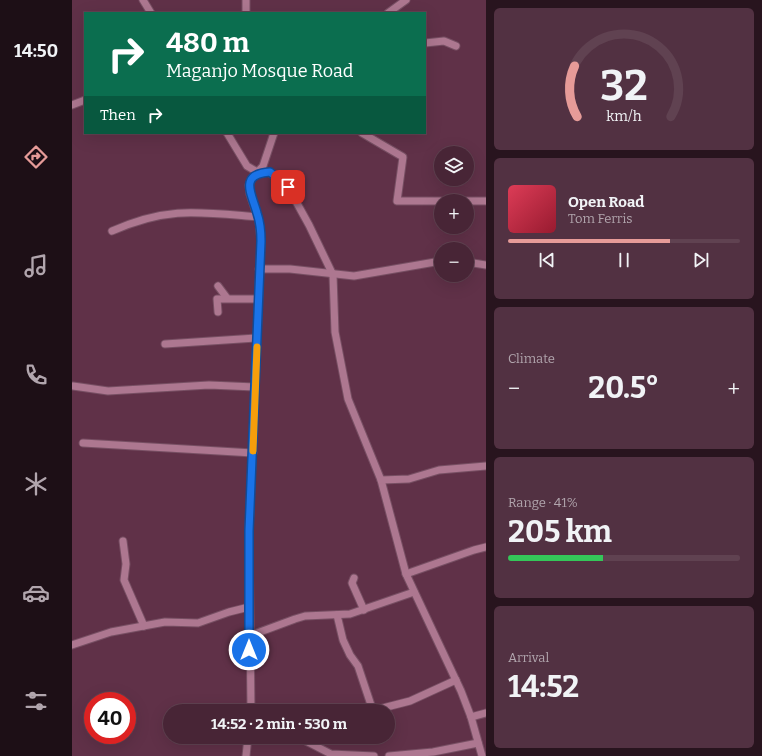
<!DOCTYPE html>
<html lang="en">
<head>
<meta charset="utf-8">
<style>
	:root { --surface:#482536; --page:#523142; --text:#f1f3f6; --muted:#b1a5ad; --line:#604251; --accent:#e69b98 }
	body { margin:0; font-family:Bitter,serif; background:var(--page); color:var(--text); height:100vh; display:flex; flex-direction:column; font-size:15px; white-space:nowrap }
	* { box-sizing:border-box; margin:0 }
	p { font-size:13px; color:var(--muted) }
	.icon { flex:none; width:22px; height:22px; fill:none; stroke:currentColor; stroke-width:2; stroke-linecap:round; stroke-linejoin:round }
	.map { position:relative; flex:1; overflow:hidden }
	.side { display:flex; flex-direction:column; gap:8px; padding:8px; background:#28141e; width:276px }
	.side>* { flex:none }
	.guide { position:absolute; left:12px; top:12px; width:342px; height:122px; border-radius:0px; box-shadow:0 4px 16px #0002,0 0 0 1px var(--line); background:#0b6e4f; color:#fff; overflow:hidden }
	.controls { position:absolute; left:362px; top:146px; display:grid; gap:8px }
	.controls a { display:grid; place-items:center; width:40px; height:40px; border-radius:50%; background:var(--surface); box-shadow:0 4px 16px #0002,0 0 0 1px var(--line); font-size:20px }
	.speed { position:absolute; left:12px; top:692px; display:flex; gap:8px; font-size:20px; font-weight:700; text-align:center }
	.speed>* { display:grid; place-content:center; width:52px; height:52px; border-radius:50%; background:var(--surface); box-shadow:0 4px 16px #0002,0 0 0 1px var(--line); line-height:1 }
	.speed .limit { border:6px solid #d22; background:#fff; color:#111 }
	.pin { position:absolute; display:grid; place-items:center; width:34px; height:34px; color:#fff; margin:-17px; border-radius:8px; box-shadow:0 2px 6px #0006 }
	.me { position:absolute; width:44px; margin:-22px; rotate:0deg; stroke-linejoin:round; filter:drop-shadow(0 0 3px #0008) }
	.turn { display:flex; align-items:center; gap:14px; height:84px; padding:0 16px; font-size:18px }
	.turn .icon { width:52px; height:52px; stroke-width:2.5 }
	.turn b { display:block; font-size:28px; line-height:34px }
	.then { display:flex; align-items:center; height:38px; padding:0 16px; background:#0003; gap:8px; font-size:15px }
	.big { font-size:30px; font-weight:700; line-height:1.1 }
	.side .tile { flex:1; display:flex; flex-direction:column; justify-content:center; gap:6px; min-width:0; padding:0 14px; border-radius:6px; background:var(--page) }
	.side .dial { align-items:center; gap:0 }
	.dial svg { height:104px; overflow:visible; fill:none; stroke:var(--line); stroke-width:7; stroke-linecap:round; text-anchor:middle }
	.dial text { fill:var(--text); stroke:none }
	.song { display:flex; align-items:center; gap:12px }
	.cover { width:48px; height:48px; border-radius:6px; background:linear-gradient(135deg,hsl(350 70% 55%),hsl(350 70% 35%)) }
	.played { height:4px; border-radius:2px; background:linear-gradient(90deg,var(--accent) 70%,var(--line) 70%) }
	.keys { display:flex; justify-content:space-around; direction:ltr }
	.heat { display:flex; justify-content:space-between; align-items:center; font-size:22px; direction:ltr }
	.charge { height:6px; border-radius:3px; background:linear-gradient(90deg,#34c759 41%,var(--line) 0) }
	.trip { position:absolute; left:91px; top:704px; width:232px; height:40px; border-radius:20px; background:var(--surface); box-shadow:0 4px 16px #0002,0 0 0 1px var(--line); font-weight:700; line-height:40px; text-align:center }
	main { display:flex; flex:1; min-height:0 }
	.menu { display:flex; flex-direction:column; width:72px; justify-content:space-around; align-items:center; background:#1d0f16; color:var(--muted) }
	.menu .icon { width:28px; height:28px }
	.menu .selected { color:var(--accent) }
	.menu b { font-size:18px; color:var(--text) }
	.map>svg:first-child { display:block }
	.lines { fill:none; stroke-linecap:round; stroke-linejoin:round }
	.minor-casing { stroke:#774f63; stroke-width:9 }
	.minor { stroke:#ad7790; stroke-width:7 }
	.route-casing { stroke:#114b97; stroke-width:10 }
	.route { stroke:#1a73e8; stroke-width:7 }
	.slow { stroke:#f59e0b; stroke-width:7 }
</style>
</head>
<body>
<main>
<nav class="menu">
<b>14:50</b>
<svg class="icon selected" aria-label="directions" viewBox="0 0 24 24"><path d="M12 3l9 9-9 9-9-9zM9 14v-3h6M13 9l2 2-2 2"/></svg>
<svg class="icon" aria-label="music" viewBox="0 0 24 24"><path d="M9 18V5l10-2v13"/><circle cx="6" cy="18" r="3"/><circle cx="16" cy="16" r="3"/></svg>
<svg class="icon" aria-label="phone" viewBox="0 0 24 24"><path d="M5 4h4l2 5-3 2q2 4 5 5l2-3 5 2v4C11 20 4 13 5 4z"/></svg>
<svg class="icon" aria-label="climate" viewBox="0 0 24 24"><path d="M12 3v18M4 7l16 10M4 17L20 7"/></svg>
<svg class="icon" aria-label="car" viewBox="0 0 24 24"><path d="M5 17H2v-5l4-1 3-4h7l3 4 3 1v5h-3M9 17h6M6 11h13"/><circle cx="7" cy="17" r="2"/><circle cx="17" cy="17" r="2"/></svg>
<svg class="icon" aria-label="filters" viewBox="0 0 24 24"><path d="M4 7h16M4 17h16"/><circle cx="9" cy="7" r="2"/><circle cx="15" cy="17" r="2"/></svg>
</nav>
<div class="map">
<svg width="414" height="756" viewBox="0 0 414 756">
	<rect width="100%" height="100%" fill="#603148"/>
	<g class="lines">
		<g class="minor-casing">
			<g id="minor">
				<polyline points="71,0 79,13"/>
				<polyline points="174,13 174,0"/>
				<polyline points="316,13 334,0"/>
				<polyline points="353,43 372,41 384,46"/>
				<polyline points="0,105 13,100"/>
				<polyline points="155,133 175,166 187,173 197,172 216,187 237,225 261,275 263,332 276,399 309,480 334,574 389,691 399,717 410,756"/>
				<polyline points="290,133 331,157 325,201 369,201"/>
				<polyline points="391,201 414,201"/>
				<path d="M40,231C96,206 127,212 186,217"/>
				<polyline points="395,262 414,265"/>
				<polyline points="187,269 218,269 282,276 369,261"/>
				<polyline points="146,286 155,298"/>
				<polyline points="146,312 145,299 186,299"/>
				<polyline points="93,344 185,338"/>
				<polyline points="1,386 36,391 137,385 183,387"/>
				<polyline points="11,443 181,453"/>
				<polyline points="309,480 337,479 367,470 414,466"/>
				<polyline points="51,541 54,564 52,580 72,626"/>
				<polyline points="334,574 402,550 414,547"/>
				<polyline points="282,578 280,583 292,610"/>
				<polyline points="265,615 271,640 278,655 286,666 300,708 303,710 338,701 384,680"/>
				<polyline points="177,636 223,619 233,616 278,614 342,592"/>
				<polyline points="0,645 39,632 93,622 126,623 157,612 177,607"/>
				<polyline points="179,711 177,531 189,241 187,221 178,194 177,185 180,178 191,166 202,133"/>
				<polyline points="399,717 414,713"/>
				<polyline points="226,737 259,754 302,756"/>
				<polyline points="175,740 201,737"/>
				<polyline points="174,756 176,737"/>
				<polyline points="317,756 361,752 406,743"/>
			</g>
		</g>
		<use href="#minor" class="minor"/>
	</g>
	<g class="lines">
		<g class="route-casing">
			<path id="route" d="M177,650V531L189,241C189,231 188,222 185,213C180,194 166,174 198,172L216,187"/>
		</g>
		<use href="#route" class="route"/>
		<polyline class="slow" points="181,451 185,347"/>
	</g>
</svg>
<div class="controls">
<a><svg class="icon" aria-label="layers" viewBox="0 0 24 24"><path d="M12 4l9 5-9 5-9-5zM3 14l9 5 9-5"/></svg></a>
<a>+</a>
<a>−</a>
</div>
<div class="speed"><div class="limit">40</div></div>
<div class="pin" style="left:216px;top:187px;background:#d93025"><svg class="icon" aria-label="arrive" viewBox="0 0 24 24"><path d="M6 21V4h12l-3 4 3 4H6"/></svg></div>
<svg class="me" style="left:177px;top:650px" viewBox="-20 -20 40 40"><circle r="17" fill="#1a73e8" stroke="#fff" stroke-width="3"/><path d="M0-11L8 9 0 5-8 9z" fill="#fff"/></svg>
<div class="trip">14:52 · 2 min · 530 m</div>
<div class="guide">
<div class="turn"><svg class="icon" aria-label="right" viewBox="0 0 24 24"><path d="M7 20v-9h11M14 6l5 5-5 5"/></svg><div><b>480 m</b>Maganjo Mosque Road</div></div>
<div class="then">Then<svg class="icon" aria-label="right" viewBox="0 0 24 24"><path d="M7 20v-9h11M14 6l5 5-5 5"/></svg></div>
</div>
</div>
<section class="side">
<div class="tile dial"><svg viewBox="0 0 100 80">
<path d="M14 69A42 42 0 1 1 86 69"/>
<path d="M14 69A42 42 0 0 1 12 30" stroke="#e69b98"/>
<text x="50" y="56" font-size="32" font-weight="700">32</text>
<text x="50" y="72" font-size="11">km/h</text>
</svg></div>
<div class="tile">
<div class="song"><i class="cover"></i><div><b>Open Road</b><p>Tom Ferris</p></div></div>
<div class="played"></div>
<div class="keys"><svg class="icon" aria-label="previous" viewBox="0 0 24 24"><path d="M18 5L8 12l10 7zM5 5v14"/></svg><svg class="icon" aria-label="pause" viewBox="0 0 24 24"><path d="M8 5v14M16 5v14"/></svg><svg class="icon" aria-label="next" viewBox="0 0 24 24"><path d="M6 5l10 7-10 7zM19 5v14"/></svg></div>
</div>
<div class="tile"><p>Climate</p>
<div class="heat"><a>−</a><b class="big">20.5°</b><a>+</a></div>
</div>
<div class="tile"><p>Range · 41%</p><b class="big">205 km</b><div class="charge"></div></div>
<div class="tile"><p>Arrival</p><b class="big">14:52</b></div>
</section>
</main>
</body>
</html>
